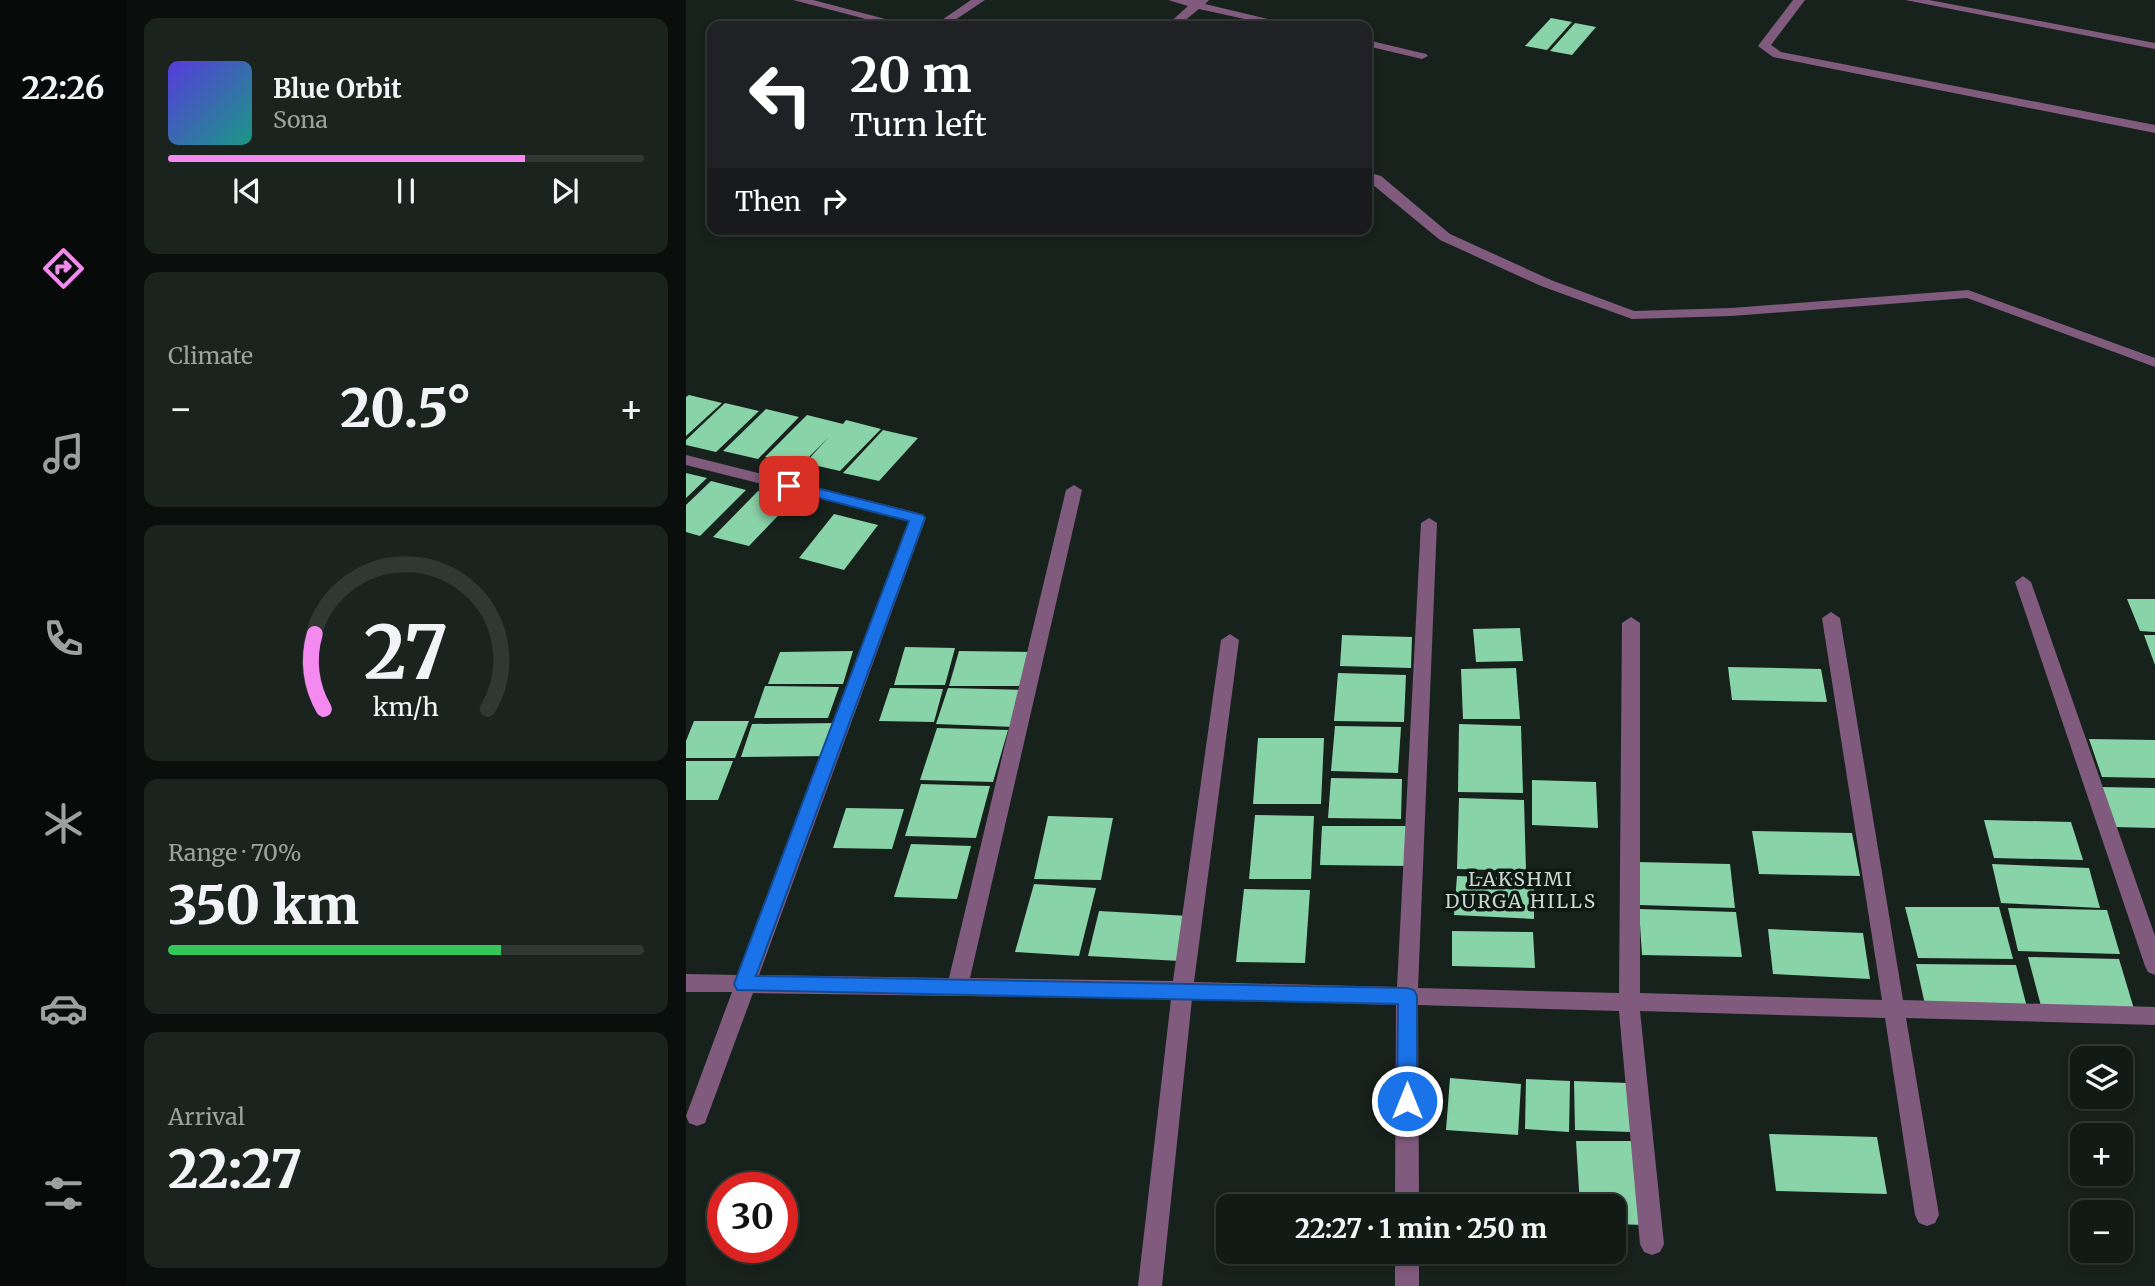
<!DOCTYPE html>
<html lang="en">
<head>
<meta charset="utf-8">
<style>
	:root { --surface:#121a15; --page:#1b231e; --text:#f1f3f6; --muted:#9ca1a0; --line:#313834; --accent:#f489f0 }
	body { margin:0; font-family:Merriweather,serif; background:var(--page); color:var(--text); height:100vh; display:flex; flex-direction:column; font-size:26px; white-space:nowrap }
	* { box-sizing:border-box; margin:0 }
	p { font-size:23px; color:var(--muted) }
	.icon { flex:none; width:38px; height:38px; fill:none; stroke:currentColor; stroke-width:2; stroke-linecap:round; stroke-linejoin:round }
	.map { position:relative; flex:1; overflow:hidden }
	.panel { display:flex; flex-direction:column; gap:18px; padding:18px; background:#0a0e0c; width:560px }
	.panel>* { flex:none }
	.guide { position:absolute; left:21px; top:21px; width:665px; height:214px; border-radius:14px; box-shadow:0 4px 10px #0003,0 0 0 2px var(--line); background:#202124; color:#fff; overflow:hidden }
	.tools { position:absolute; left:1384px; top:1046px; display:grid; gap:14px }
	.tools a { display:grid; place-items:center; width:63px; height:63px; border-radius:14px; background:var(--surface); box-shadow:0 4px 10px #0003,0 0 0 2px var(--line); font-size:35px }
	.speed { position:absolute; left:21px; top:1172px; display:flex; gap:14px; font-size:35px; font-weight:700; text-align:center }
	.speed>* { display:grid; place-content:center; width:91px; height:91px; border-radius:50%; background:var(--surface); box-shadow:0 4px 10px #0003,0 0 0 2px var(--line); line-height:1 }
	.speed .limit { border:10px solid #d22; background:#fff; color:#111 }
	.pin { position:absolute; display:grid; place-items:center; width:60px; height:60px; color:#fff; margin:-30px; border-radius:14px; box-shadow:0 4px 10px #0006 }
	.me { position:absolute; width:77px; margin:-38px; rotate:0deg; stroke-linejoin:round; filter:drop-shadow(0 0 5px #0008) }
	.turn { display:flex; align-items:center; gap:24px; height:147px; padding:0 28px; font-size:32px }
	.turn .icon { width:91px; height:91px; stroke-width:2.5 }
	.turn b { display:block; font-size:49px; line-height:60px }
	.then { display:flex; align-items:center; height:66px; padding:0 28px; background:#0003; gap:14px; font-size:26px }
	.big { font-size:52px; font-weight:800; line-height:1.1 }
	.panel .tile { flex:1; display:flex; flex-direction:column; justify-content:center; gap:10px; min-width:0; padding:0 24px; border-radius:14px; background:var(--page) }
	.panel .dial { align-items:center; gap:0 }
	.dial svg { height:182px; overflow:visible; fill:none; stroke:var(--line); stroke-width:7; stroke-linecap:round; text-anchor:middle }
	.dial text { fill:var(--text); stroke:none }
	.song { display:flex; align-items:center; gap:21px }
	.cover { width:84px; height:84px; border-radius:10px; background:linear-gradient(135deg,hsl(250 70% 55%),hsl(170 70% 35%)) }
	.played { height:7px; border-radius:4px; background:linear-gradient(90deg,var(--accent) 75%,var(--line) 75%) }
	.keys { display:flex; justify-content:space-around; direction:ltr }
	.heat { display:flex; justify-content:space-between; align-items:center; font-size:38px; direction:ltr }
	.charge { height:10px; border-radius:5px; background:linear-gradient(90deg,#34c759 70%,var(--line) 0) }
	.trip { position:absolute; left:530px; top:1194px; width:410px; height:70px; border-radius:14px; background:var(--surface); box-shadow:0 4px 10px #0003,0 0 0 2px var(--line); font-weight:800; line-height:70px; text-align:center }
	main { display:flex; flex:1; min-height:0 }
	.tab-bar { display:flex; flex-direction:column; width:126px; justify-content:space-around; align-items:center; background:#070a08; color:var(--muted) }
	.tab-bar .icon { width:49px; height:49px }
	.tab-bar .current { color:var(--accent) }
	.tab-bar b { font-size:32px; color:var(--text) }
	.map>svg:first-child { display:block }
	.building { fill:#89d3a8 }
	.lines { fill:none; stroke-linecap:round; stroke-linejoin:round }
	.minor { fill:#805b7e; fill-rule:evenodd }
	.route { fill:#1a73e8; stroke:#114b97; stroke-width:2 }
	.labels { text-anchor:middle; stroke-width:7; stroke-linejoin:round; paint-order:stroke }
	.neighbourhood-label { font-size:19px; letter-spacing:2px; fill:#ccd9d1; stroke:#0f1913 }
</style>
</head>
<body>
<main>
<nav class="tab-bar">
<b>22:26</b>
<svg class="icon current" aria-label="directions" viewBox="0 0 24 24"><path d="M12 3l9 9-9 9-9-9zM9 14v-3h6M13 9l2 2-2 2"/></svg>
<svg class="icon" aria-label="music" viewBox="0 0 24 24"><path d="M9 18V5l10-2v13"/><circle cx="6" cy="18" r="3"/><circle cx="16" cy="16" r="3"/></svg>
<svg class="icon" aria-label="phone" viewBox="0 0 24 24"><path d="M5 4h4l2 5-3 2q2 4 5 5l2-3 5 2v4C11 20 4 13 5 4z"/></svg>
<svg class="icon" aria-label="climate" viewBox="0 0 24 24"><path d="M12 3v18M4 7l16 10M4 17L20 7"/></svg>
<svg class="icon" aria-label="car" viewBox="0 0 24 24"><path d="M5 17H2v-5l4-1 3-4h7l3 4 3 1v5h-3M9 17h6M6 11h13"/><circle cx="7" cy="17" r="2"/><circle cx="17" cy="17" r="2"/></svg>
<svg class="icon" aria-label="filters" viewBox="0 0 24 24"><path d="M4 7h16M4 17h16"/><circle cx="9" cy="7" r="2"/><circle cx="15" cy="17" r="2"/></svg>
</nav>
<section class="panel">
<div class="tile">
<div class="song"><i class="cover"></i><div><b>Blue Orbit</b><p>Sona</p></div></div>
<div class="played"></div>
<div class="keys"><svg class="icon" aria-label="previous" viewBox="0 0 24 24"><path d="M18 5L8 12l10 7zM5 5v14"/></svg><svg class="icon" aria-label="pause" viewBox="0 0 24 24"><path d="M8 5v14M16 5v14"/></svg><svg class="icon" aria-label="next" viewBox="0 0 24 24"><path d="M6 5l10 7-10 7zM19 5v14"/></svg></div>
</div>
<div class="tile"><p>Climate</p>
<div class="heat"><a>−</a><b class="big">20.5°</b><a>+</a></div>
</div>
<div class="tile dial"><svg viewBox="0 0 100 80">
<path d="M14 69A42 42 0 1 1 86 69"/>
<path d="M14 69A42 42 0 0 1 10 36" stroke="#f489f0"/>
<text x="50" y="56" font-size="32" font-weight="700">27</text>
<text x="50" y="72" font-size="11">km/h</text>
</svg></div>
<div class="tile"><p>Range · 70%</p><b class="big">350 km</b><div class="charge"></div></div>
<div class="tile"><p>Arrival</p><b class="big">22:27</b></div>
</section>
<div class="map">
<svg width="1469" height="1286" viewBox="0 0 1469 1286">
	<rect width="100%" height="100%" fill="#18221c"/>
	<g class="building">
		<polygon points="865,18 886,22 861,50 839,46"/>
		<polygon points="889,23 910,27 886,55 864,51"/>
		<polygon points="3,395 36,403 0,436 0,397"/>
		<polygon points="39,403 73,411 30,452 0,445 0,440"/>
		<polygon points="80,409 113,417 72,459 37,451"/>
		<polygon points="121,415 157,424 160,420 195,429 154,471 119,463 143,437 114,466 79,457"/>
		<polygon points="197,430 232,438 193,481 157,473"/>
		<polygon points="0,473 21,478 0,498"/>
		<polygon points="25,481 60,490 14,536 0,532 0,505"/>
		<polygon points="72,491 108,499 63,546 27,537"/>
		<polygon points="148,514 192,525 158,570 113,558"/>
		<polygon points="1441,599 1469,599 1469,632 1454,631"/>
		<polygon points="834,628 837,661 790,662 787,629"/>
		<polygon points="656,635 726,637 725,668 654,666"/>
		<polygon points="1458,635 1469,635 1469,665"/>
		<polygon points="219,647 269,648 259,685 208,685"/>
		<polygon points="167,651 157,684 82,684 94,652"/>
		<polygon points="273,651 348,652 339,686 263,686"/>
		<polygon points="1042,667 1135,669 1141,702 1046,700"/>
		<polygon points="830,668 834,719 777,719 775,669"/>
		<polygon points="652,673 720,675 718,722 648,721"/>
		<polygon points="79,686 153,687 142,718 68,718"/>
		<polygon points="204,688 257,689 248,722 193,721"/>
		<polygon points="262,688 338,690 329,727 250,724"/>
		<polygon points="8,721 63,721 49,758 0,758 0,741"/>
		<polygon points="151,723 141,756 55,757 66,724"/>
		<polygon points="773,724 835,726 837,793 772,792"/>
		<polygon points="649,726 715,727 712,773 645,771"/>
		<polygon points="251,728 322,730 307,782 234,780"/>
		<polygon points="572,738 638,738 635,804 567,804"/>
		<polygon points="1403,739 1469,740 1469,778 1416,777"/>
		<polygon points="0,761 47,761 32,800 0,800"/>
		<polygon points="645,778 716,779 715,819 642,818"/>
		<polygon points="846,780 910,782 912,828 846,825"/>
		<polygon points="235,784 304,786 290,838 219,836"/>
		<polygon points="1415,787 1469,788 1469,828 1429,827"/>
		<polygon points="773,798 838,800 840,871 771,869"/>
		<polygon points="160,808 218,809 206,849 147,848"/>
		<polygon points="569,815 628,816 625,879 563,879"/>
		<polygon points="362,816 427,818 415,880 348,879"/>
		<polygon points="1298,820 1385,822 1397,860 1308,858"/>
		<polygon points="636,826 723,826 723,866 634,865"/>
		<polygon points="1066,831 1166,833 1174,876 1073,874"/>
		<polygon points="225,844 285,846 271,899 208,897"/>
		<polygon points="949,862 1044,864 1049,908 953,905"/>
		<polygon points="1306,864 1403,868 1414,908 1315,903"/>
		<polygon points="771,876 848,879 848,919 768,915"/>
		<polygon points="348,884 410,888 393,956 329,952"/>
		<polygon points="558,889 624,890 619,963 550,962"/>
		<polygon points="1219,907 1313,907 1327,959 1232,958"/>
		<polygon points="1322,908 1421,910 1434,954 1332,951"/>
		<polygon points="953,909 1050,912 1056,957 956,955"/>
		<polygon points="413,911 503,916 494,961 402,956"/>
		<polygon points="1082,929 1177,933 1184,979 1087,974"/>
		<polygon points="766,931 847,932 849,968 766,966"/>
		<polygon points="1342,957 1433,959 1448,1009 1355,1006"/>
		<polygon points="1230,964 1330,965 1342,1011 1240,1009"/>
		<polygon points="764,1078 835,1084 832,1135 760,1130"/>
		<polygon points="840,1079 884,1081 883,1132 839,1129"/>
		<polygon points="888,1081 942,1083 945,1132 889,1130"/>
		<polygon points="1083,1134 1191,1137 1201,1194 1090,1191"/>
		<polygon points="890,1141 951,1141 958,1225 928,1224 928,1206 894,1206"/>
	</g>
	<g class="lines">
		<g class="minor">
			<polygon points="107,0 127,0 226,26 207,26"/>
			<polygon points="285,0 299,0 260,26 247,26"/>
			<polygon points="482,0 523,0 519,4 611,26 591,26 513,9 492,26 480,26 502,6"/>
			<polygon points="1107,0 1119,0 1085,45 1095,52 1469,125 1469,133 1087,57 1072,46"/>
			<polygon points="1219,0 1243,0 1469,43 1469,49"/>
			<polygon points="681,40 740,54 742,56 736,59 681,46"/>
			<polygon points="681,172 695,176 764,234 865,280 948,311 1045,308 1282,290 1469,358 1469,367 1281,298 1045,316 946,319 855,286 754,240 681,180"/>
			<polygon points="0,455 232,513 240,518 73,975 263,978 380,490 388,485 396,490 284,978 487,981 535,640 544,634 553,640 508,982 711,987 735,523 743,518 751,523 732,988 933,993 936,623 945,617 954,623 954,993 1196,1000 1136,618 1145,612 1154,618 1217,1000 1469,1007 1469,1025 1220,1018 1253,1215 1249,1223 1241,1226 1233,1223 1229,1215 1199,1018 954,1011 978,1244 974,1252 966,1255 958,1252 954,1244 933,1011 732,1005 733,1206 709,1206 710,1005 506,999 476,1286 452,1286 485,999 67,993 19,1123 11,1126 3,1123 0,1116 46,992 0,992 0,974 53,975 223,521 0,465"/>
			<polygon points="1337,576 1345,582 1469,936 1469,975 1462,972 1459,966 1329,582"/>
			<rect x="709" y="1251" width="24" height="35"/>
		</g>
	</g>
	<polygon class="route" points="103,481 237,515 239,518 70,976 721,988 728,990 731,996 731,1101 728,1107 721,1110 714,1107 711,1101 712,1004 51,990 48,984 223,521 98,489 96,486"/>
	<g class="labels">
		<g class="neighbourhood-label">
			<text x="835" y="886">LAKSHMI<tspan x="835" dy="22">DURGA HILLS</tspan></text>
		</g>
	</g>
</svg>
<div class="tools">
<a><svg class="icon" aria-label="layers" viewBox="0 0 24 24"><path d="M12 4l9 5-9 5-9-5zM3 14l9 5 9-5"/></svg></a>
<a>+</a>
<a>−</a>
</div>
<div class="speed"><div class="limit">30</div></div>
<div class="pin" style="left:103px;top:486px;background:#d93025"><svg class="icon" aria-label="arrive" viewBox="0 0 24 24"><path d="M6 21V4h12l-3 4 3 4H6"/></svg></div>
<svg class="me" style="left:721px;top:1101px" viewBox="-20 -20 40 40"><circle r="17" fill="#1a73e8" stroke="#fff" stroke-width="3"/><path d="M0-11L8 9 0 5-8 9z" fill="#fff"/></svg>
<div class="trip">22:27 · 1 min · 250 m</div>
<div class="guide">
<div class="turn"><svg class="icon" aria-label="left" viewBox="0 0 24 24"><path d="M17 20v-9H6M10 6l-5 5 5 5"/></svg><div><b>20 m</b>Turn left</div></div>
<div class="then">Then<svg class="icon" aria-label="right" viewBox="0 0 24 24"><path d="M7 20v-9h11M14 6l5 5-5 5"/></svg></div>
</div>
</div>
</main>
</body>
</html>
